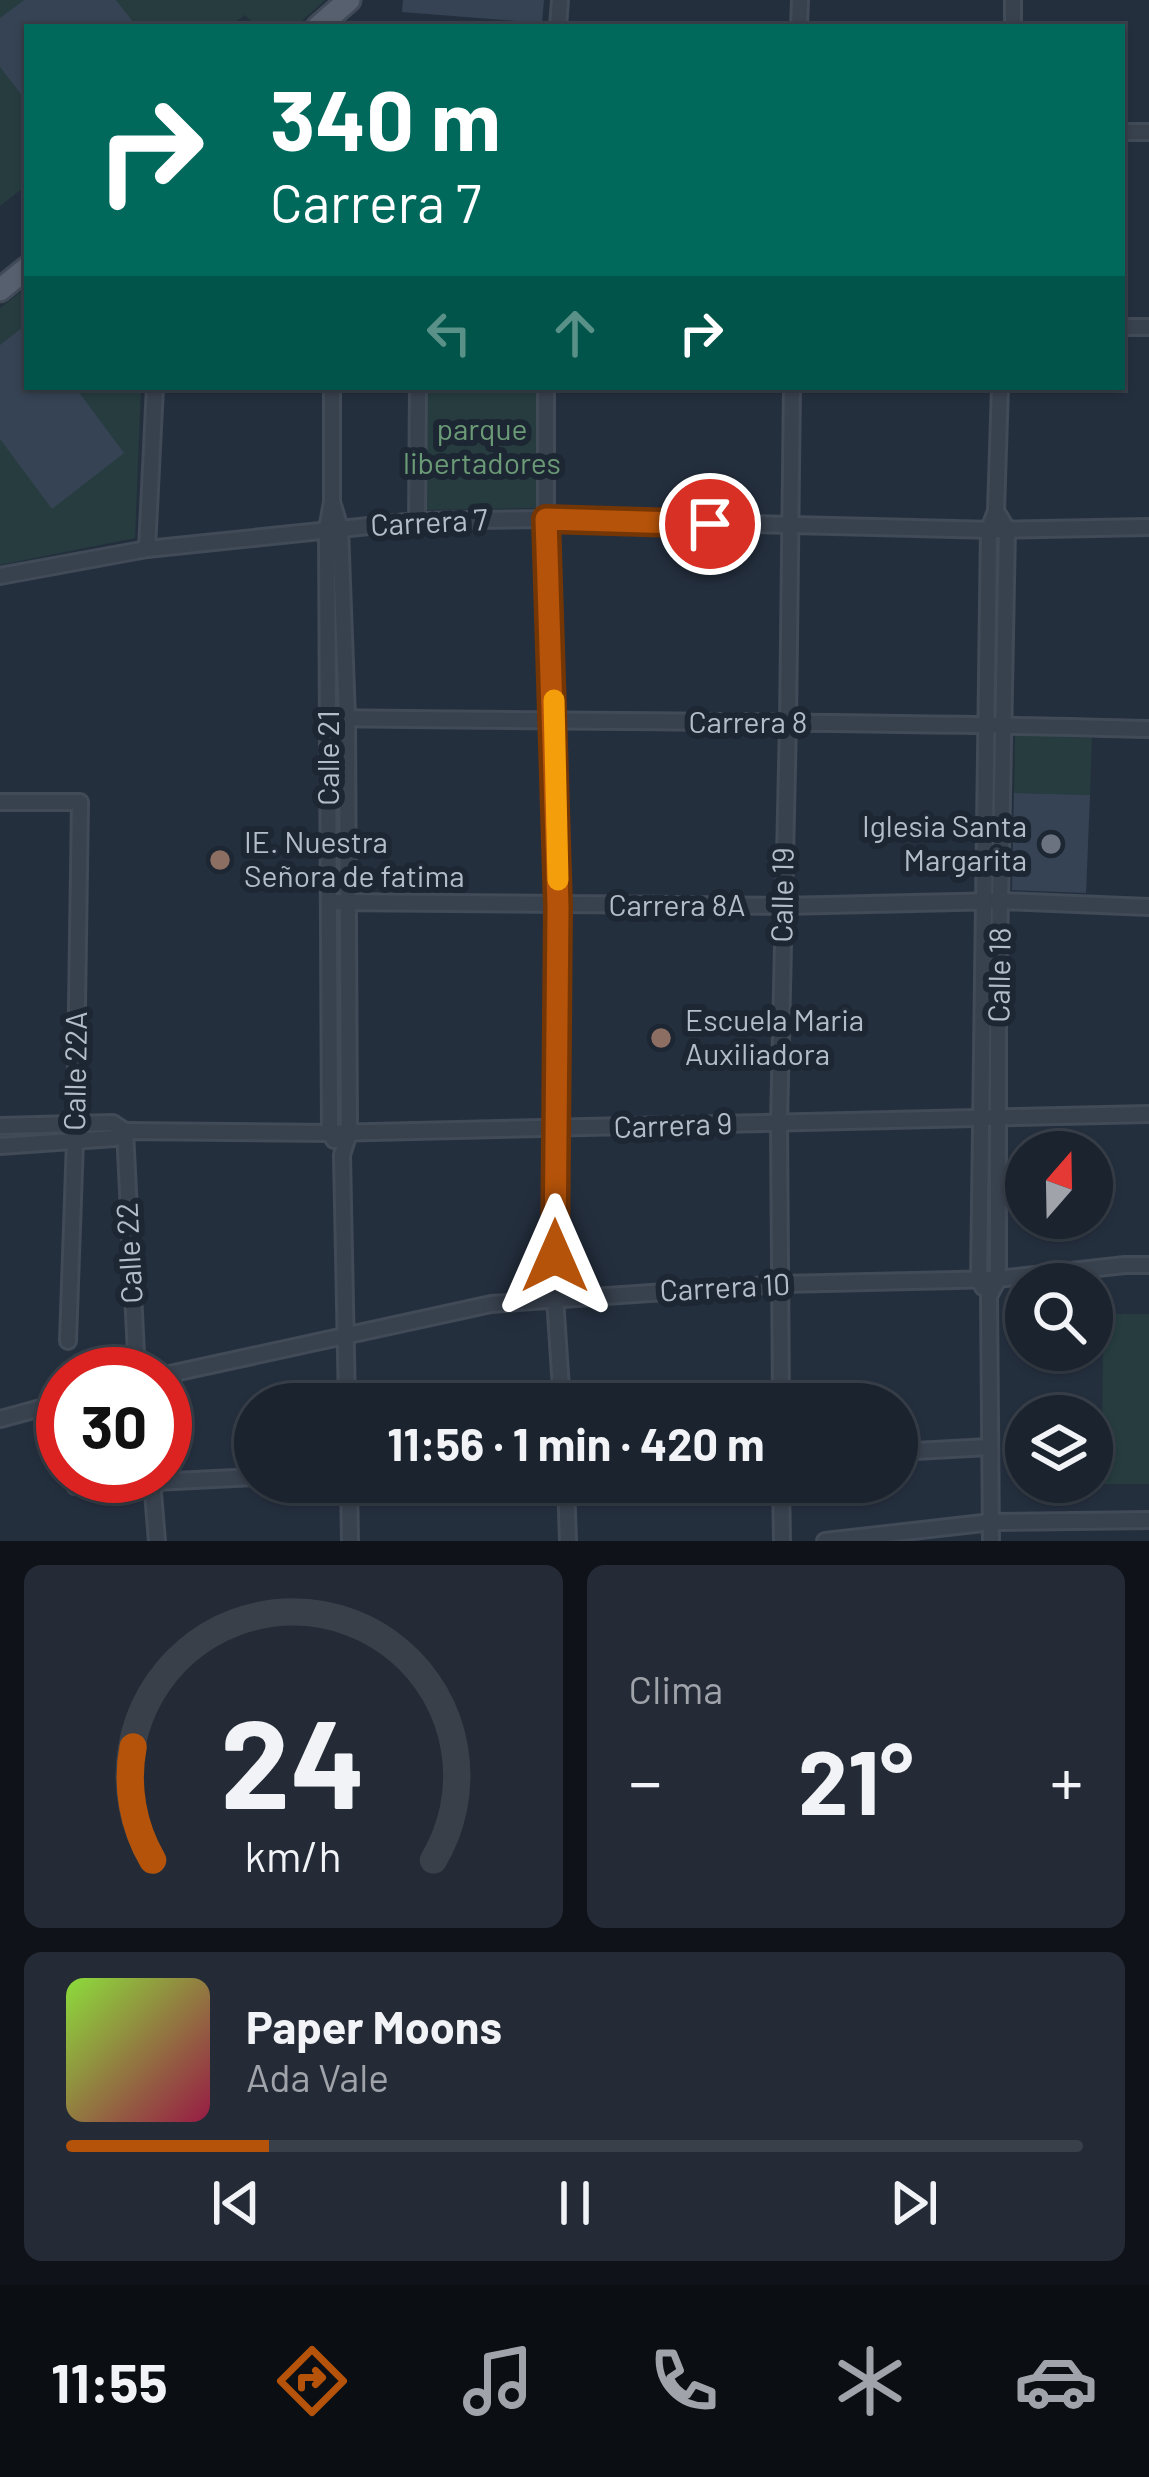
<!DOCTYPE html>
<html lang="es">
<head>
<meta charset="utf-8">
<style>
	:root { --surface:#1b232e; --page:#242b36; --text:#f1f3f6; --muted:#a0a4aa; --line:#39404a; --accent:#b45309 }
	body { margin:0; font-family:Barlow,sans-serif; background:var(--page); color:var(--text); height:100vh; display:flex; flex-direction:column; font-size:45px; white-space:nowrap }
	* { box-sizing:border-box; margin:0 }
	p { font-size:39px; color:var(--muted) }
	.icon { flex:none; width:66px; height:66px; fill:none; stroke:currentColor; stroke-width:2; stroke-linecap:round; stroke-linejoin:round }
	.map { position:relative; height:1541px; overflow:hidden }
	.panel { display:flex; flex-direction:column; gap:24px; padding:24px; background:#0f1319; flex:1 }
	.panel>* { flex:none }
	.hud { position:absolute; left:24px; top:24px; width:1101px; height:366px; border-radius:0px; box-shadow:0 3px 9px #0004,0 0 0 3px var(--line); background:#00695c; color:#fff; overflow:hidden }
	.needle { width:78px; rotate:20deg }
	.controls { position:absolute; left:1005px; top:1131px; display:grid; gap:24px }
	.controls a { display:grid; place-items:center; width:108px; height:108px; border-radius:50%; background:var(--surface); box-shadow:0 3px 9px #0004,0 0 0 3px var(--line); font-size:60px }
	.speed { position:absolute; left:36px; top:1347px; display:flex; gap:24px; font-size:60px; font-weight:700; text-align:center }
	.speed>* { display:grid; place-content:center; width:156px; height:156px; border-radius:50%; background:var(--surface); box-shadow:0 3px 9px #0004,0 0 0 3px var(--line); line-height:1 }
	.speed .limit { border:18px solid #d22; background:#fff; color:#111 }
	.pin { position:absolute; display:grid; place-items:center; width:102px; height:102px; color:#fff; margin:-51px; border:6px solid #fff; border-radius:50%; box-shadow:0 3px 12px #0007 }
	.me { position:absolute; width:132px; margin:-66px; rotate:0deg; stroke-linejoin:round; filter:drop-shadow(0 0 9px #0008) }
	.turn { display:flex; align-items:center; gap:42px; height:252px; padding:0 48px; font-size:54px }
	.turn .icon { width:156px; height:156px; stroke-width:2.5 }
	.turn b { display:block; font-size:84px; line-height:102px }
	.lanes { display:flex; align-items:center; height:114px; padding:0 48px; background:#0003; justify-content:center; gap:60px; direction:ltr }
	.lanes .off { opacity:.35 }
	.big { font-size:90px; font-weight:700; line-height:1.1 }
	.panel .card { flex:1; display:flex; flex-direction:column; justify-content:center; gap:18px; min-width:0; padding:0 42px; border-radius:18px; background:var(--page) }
	.panel .dial { align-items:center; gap:0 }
	.dial svg { height:312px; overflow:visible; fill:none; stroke:var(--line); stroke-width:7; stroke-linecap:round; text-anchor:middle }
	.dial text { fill:var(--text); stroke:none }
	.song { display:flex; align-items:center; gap:36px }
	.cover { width:144px; height:144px; border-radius:18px; background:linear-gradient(135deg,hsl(90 70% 55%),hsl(340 70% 35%)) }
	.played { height:12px; border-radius:6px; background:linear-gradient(90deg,var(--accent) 20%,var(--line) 20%) }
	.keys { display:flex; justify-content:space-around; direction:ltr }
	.heat { display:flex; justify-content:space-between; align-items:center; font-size:66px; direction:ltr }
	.panel .tiles { flex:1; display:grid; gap:24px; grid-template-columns:1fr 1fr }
	.card:last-child { grid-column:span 2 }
	.trip { position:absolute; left:234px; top:1383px; width:684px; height:120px; border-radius:60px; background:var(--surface); box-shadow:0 3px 9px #0004,0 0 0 3px var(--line); font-weight:700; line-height:120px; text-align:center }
	.tabs { display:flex; height:192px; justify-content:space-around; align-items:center; background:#0b0e12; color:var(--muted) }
	.tabs .icon { width:84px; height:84px }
	.tabs .selected { color:var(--accent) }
	.tabs b { font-size:54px; color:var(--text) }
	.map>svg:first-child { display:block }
	.green { fill:#263c3f }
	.building { fill:#364354 }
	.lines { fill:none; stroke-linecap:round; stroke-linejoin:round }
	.street-casing { stroke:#414a57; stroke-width:20 }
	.primary-casing { stroke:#414a57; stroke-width:27 }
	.street { stroke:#38414e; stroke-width:14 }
	.primary { stroke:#56606e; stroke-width:21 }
	.route-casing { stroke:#753606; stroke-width:30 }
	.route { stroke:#b45309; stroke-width:21 }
	.slow { stroke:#f59e0b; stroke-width:21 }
	.worship-dot { fill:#6b7280; stroke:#1d2633; stroke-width:4.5 }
	.education-dot { fill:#8d6e63; stroke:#1d2633; stroke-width:4.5 }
	.labels { text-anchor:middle; stroke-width:12; stroke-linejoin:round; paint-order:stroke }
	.park-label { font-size:30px; fill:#6b9a76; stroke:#1d2633 }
	.street-label { font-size:30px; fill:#b4bcc9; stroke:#1d2633 }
	.poi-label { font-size:30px; fill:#b4bcc9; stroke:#1d2633; text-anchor:start }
</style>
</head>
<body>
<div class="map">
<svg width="1149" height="1541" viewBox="0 0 1149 1541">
	<rect width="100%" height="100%" fill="#242f3e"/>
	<g class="green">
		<polygon points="0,0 325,0 295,27 256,27 245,15 229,27 27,27 27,185 0,206"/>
		<polygon points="27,287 27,387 141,387 135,538 0,565 0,308"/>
		<polygon points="427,387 538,387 538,508 427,510"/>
		<polygon points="1015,734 1092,738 1090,795 1014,793"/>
		<polygon points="1103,1314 1149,1314 1149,1484 1102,1484"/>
	</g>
	<g class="building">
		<polygon points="24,0 116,0 137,27 27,27 27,102 0,67 0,18"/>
		<polygon points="403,0 544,0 542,23 402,12"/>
		<polygon points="27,324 27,387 75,387 124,453 52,509 0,439 0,345"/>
		<polygon points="1014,793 1090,795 1086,893 1012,890"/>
	</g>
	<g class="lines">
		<g class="street-casing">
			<g id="street">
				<polyline points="558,27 560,0"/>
				<polyline points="799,27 800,0"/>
				<polyline points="1013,27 1013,0"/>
				<polyline points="1122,132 1149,132"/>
				<polyline points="1122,327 1149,327"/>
				<polyline points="332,387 332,502 327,529 330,1133 334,1140"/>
				<polyline points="546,387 546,519 558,906 555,1298 562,1404"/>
				<polyline points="332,502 340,528 347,718 349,1133 342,1155 347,1404"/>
				<polyline points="417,521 418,387"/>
				<polyline points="147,549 155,387"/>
				<polyline points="0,576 147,549 417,521 546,519 995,530 1149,527"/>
				<path d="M329,718C602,722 876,721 1149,729"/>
				<polyline points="0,802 80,802 75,1141 68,1341"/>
				<polyline points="330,902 782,906 1002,901 1149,907"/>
				<polyline points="0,1126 113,1123 125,1131"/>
				<polyline points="125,1131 137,1374"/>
				<polyline points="0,1146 115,1138 125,1131 330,1133 1149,1114"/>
				<polyline points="983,1287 979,1280 989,529 996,511 1000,387"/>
				<polyline points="165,1375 491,1304 782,1284 998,1279 1125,1265 1149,1265"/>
				<polyline points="57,1404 63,1431"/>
				<polyline points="781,1404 779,1123 788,723 792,387"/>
				<polyline points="0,1419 63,1402"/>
				<polyline points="897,1452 989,1447"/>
				<polyline points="73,1476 75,1486 255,1477"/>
				<polyline points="152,1481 157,1541"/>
				<polyline points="349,1482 350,1541"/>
				<polyline points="566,1482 568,1541"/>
				<polyline points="781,1482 782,1541"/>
				<polyline points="825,1541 992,1522 1149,1520"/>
				<polyline points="991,1541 989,1296 998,1279 998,1007 1007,529 996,511"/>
			</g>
		</g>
		<g class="primary-casing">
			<g id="primary">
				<polyline points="318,27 349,0"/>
				<polyline points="0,290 27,268"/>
			</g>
		</g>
		<use href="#street" class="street"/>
		<use href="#primary" class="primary"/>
	</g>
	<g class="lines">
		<g class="route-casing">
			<polyline id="route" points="555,1256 558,906 546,519 710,524"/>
		</g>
		<use href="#route" class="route"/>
		<polyline class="slow" points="554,700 558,880"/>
	</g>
	<circle class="worship-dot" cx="1051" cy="844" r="12"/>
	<g class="education-dot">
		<circle cx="220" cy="860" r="12"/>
		<circle cx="661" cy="1038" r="12"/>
	</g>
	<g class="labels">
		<g class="park-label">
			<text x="482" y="440">parque<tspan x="482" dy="34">libertadores</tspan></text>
		</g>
		<g class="street-label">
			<text transform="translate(429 523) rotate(-3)" y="10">Carrera 7</text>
			<text x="748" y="733">Carrera 8</text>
			<text transform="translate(329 758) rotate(-90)" y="10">Calle 21</text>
			<text transform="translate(783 895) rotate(-89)" y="10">Calle 19</text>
			<text x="677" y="916">Carrera 8A</text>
			<text transform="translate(1000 975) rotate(-89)" y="10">Calle 18</text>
			<text transform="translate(76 1071) rotate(-89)" y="10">Calle 22A</text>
			<text transform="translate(673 1126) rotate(-2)" y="10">Carrera 9</text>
			<text transform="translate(130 1253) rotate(-93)" y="10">Calle 22</text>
			<text transform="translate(725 1288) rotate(-3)" y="10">Carrera 10</text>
		</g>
		<g class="poi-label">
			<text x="1027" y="837" text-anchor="end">Iglesia Santa<tspan x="1027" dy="34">Margarita</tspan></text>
			<text x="244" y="853">IE. Nuestra<tspan x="244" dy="34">Señora de fatima</tspan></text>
			<text x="685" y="1031">Escuela Maria<tspan x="685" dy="34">Auxiliadora</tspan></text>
		</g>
	</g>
</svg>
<div class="controls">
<a><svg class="needle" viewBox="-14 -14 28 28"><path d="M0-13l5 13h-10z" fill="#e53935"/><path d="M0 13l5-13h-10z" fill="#a0a4aa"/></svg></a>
<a><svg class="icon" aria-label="search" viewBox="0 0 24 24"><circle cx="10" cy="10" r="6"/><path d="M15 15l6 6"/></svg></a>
<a><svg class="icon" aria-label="layers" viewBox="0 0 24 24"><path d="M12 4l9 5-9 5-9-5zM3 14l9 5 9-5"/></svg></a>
</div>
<div class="speed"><div class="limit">30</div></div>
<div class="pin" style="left:710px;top:524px;background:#d93025"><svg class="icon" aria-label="arrive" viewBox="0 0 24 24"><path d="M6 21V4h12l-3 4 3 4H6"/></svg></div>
<svg class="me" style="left:555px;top:1256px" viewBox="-20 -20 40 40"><path d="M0-17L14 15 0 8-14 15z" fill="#b45309" stroke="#fff" stroke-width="4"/></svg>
<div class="trip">11:56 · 1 min · 420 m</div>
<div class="hud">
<div class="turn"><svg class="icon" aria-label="right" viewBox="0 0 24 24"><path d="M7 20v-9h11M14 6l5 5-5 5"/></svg><div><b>340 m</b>Carrera 7</div></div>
<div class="lanes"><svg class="icon off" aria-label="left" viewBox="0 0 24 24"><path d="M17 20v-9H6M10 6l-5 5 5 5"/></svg><svg class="icon off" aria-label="ahead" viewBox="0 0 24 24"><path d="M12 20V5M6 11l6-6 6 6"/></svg><svg class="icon" aria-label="right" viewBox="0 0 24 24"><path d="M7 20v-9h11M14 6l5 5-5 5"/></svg></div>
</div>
</div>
<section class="panel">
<div class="tiles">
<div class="card dial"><svg viewBox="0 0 100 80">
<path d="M14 69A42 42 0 1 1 86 69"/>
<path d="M14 69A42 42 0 0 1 9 40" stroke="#b45309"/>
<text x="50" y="56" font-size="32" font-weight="700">24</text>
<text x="50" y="72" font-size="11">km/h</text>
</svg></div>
<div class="card"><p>Clima</p>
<div class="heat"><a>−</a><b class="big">21°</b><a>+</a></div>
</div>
<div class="card">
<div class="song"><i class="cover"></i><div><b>Paper Moons</b><p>Ada Vale</p></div></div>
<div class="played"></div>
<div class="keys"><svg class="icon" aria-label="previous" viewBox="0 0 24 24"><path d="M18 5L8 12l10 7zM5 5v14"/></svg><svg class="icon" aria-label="pause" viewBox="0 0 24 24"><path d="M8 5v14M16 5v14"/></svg><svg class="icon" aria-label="next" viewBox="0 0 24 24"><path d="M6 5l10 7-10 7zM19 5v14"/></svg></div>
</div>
</div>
</section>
<nav class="tabs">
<b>11:55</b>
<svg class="icon selected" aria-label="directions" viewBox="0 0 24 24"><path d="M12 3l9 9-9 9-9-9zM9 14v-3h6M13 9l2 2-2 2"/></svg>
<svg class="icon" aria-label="music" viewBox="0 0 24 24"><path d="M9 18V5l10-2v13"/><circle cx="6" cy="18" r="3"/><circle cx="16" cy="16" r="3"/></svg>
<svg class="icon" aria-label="phone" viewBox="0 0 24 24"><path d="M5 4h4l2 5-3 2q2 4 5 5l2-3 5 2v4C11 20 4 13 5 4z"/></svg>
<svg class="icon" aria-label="climate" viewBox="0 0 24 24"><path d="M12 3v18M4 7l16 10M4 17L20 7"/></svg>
<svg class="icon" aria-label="car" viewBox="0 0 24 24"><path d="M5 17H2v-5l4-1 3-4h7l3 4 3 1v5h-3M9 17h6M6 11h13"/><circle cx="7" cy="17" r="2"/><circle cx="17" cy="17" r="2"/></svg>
</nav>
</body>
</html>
